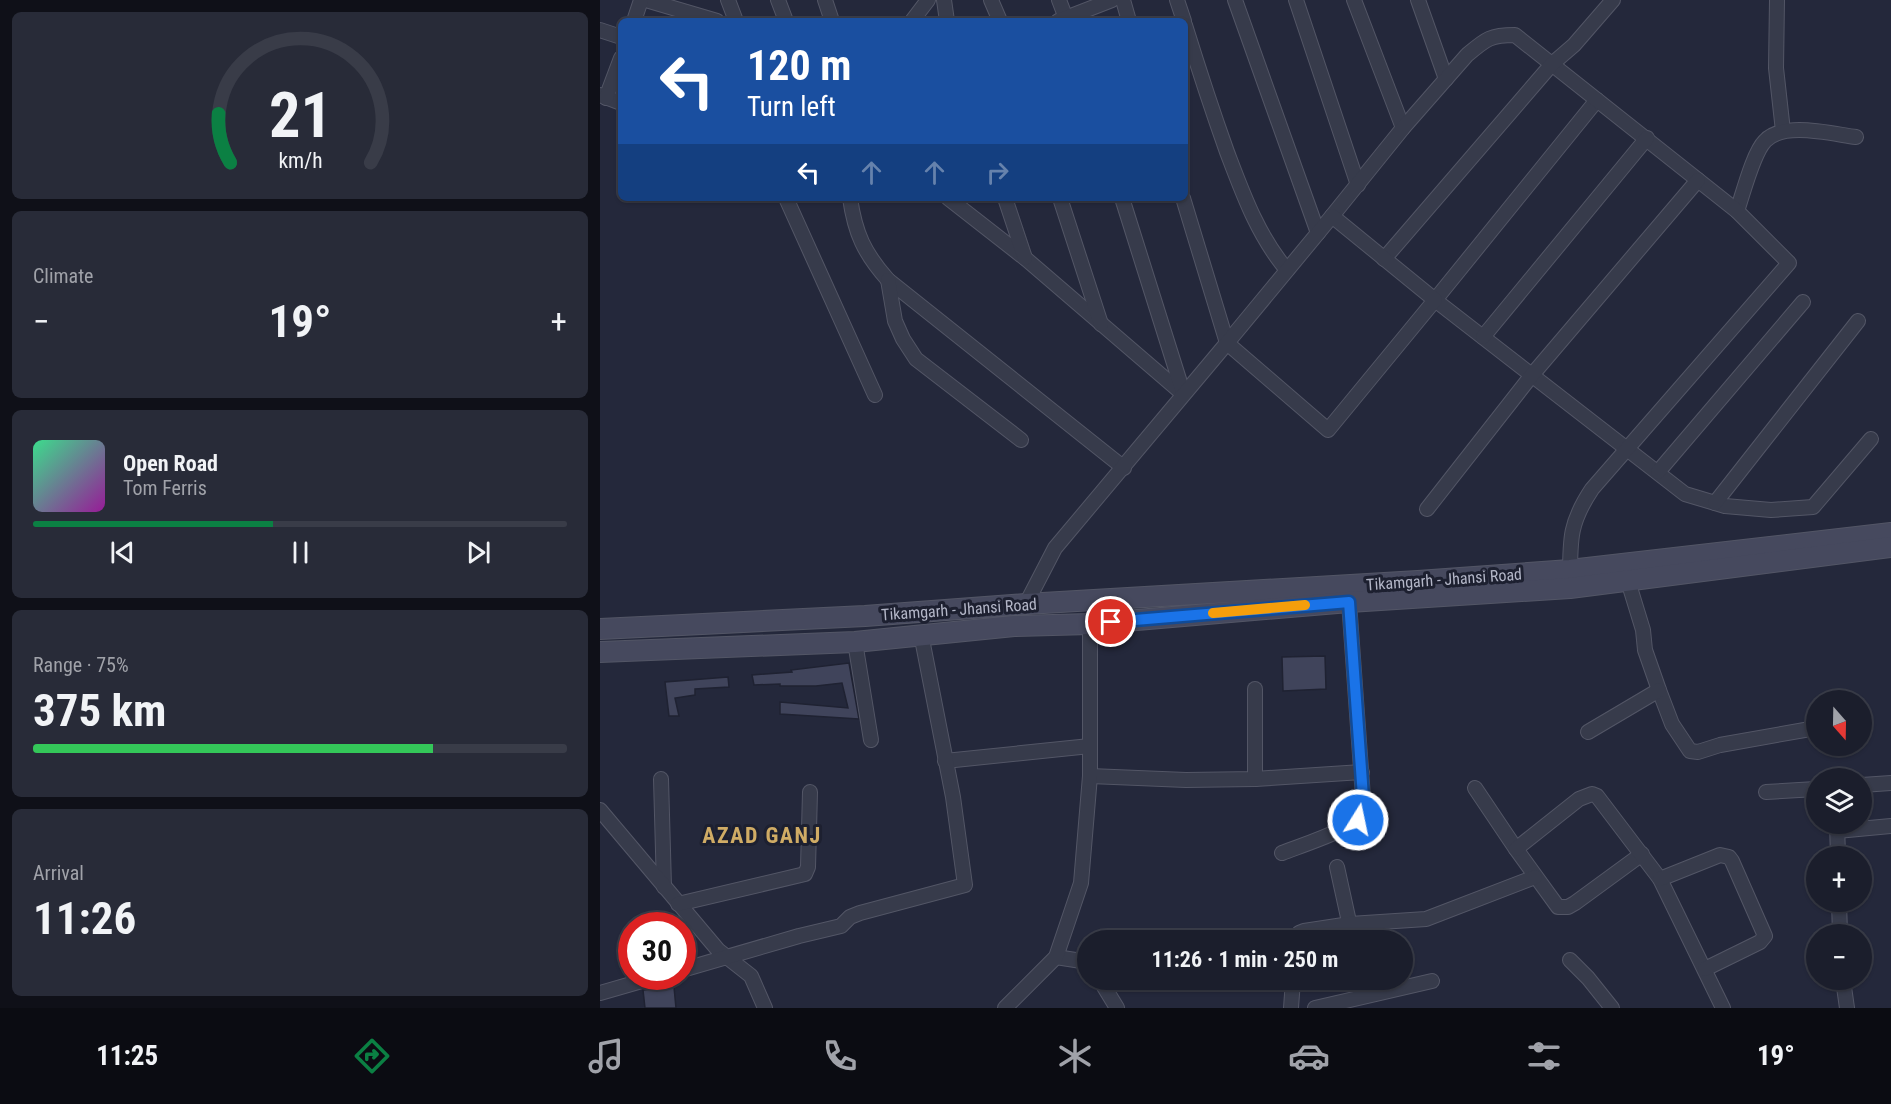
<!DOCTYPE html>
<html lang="en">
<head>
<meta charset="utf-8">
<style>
	:root { --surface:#1b1e2c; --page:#282b38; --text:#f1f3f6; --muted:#a0a2a9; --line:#393c48; --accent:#0b8043 }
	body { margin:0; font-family:"Roboto Condensed",sans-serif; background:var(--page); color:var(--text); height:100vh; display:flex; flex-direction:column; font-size:22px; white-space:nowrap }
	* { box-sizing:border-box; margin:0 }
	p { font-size:20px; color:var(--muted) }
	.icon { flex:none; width:33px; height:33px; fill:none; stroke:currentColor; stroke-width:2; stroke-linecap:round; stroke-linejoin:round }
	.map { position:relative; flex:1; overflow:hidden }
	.side { display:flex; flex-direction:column; gap:12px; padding:12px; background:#0f1018; width:600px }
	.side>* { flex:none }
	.hud { position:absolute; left:18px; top:18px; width:570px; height:183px; border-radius:9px; box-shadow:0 2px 4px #0004,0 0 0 2px var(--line); background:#1a4fa0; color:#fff; overflow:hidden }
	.needle { width:39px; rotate:160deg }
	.tools { position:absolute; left:1206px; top:690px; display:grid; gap:12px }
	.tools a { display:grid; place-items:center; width:66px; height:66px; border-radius:50%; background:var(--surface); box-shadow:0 2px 4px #0004,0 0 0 2px var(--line); font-size:30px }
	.speed { position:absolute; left:18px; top:912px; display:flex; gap:12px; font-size:30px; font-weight:700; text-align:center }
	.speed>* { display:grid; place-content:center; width:78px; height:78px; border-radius:50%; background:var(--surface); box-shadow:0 2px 4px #0004,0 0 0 2px var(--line); line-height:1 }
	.speed .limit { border:9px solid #d22; background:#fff; color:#111 }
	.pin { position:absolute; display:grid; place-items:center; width:51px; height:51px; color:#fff; margin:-26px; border:3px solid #fff; border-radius:50%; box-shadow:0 2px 6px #0007 }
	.me { position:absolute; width:66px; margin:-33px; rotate:10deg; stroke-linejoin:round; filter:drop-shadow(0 0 4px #0008) }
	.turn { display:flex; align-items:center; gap:21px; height:126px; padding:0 30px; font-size:27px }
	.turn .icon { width:78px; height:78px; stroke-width:2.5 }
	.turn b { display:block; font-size:42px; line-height:51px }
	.lanes { display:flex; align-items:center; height:57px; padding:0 30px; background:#0003; justify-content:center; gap:30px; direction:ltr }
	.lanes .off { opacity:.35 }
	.big { font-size:45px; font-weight:700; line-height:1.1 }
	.side .tile { flex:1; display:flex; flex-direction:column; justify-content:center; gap:9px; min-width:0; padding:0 21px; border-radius:9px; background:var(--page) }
	.side .dial { align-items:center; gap:0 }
	.dial svg { height:156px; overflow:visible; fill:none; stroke:var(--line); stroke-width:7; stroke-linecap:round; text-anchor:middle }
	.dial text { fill:var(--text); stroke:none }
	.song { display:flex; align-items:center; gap:18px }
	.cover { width:72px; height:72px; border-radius:9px; background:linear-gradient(135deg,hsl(150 70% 55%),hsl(300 70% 35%)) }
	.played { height:6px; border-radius:3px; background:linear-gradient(90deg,var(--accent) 45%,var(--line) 45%) }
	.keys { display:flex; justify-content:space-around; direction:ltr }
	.heat { display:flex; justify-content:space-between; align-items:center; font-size:33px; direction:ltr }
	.charge { height:9px; border-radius:4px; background:linear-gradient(90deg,#34c759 75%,var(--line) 0) }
	.trip { position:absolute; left:477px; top:930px; width:336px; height:60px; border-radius:30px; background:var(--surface); box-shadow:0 2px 4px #0004,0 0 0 2px var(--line); font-weight:700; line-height:60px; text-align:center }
	.menu { display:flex; height:96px; justify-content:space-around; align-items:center; background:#0b0c12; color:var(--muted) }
	.menu .icon { width:42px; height:42px }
	.menu .active { color:var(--accent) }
	.menu b { font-size:27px; color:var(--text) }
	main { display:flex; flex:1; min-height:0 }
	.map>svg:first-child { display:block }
	.building { fill:#40445b; stroke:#1f2232; stroke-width:1.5 }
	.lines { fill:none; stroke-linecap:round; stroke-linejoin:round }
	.street-casing { stroke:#535666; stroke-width:16 }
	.secondary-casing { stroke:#535666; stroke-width:22 }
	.street { stroke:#373b4b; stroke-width:14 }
	.secondary { stroke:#46495e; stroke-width:20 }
	.route-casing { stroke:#114b97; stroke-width:15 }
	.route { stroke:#1a73e8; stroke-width:10 }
	.slow { stroke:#f59e0b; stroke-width:10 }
	.labels { text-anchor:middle; stroke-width:6; stroke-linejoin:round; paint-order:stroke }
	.street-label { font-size:16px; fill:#b3b6c7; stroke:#1d2030 }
	.district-label { font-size:22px; font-weight:bold; letter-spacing:1.5px; fill:#d0ac65; stroke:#1d2030 }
</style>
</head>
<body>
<main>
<section class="side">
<div class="tile dial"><svg viewBox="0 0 100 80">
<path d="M14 69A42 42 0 1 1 86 69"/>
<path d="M14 69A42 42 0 0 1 8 44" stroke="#0b8043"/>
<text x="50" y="56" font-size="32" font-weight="700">21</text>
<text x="50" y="72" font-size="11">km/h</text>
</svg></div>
<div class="tile"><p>Climate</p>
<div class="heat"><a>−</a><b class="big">19°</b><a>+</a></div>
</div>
<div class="tile">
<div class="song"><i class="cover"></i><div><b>Open Road</b><p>Tom Ferris</p></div></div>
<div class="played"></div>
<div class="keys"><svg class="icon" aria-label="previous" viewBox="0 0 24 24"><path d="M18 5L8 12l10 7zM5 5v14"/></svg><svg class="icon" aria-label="pause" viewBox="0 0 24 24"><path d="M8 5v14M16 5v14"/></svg><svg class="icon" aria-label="next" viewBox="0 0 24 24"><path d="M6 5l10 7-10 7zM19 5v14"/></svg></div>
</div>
<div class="tile"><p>Range · 75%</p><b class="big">375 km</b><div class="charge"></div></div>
<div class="tile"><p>Arrival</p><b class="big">11:26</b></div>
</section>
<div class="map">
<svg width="1291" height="1008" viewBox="0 0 1291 1008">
	<rect width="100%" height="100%" fill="#24283b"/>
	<g class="building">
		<polygon points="725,656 726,689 683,691 682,657"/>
		<polygon points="249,663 259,719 180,714 180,702 248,708 242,683 216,686 180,686 180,684 154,685 152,675 192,672 191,670"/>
		<polygon points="128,677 129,687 95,689 95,695 75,698 79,716 69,716 65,682"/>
		<polygon points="74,987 76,1008 45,1008 43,990"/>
	</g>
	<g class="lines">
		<g class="street-casing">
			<g id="street">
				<polyline points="46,0 117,21"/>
				<polyline points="128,0 136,21"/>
				<polyline points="178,0 186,21"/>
				<polyline points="225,0 232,21"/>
				<polyline points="344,0 347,21"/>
				<polyline points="391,0 400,21"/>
				<polyline points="459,0 467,21"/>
				<polyline points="523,0 529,21"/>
				<polyline points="577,0 584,21"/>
				<polyline points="635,0 718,233"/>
				<polyline points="696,0 758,185"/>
				<polyline points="754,0 803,128"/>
				<polyline points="818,0 846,79"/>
				<polyline points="1177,0 1176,68 1183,131"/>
				<polyline points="34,21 41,0"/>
				<polyline points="312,21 328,0"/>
				<polyline points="458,21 512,0"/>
				<path d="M585,25C598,67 612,110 627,152C643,194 658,236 687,270"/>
				<polyline points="0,30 21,37"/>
				<polyline points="0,95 21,103"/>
				<polyline points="6,98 21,58"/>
				<polyline points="997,100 835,300 1085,494 1125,506 1171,510 1213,507 1271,439"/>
				<polyline points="186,198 275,395"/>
				<path d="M250,198C255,233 264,253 288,280L524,468"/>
				<polyline points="348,198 426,259 583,394"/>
				<polyline points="405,198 425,258"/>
				<polyline points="460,198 501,324"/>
				<polyline points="522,198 583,392"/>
				<polyline points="583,198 627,343"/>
				<path d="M1137,211C1143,194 1153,153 1165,141C1183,121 1232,134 1256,137"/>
				<path d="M732,216L803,128L867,55C886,39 890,35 915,35L1137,211L1189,263L992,489C970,522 970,538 970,577"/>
				<polyline points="784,259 952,64 974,45 1013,0"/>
				<polyline points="288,280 295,321 303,339 316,359 421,440"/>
				<polyline points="883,337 1047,138"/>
				<polyline points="1058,472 1203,302"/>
				<polyline points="1115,503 1258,321"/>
				<polyline points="827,509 932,375 1098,180"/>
				<polyline points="1028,581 1043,630 1045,650 1059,690 1072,724 1090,751 1098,752 1120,745 1216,728"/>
				<polyline points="426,604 455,548 627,343 728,430 835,300 732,216 627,343"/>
				<polyline points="255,642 271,740"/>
				<polyline points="988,732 1059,690"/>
				<polyline points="345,761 490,746"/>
				<polyline points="490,776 586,780 655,779 762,772"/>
				<polyline points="61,779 64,887"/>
				<polyline points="655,779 655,689"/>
				<polyline points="1262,785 1291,783"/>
				<polyline points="875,788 916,849 958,907 968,907 975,903 1042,854"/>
				<polyline points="1166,792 1216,789"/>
				<polyline points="0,810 118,950 151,976 165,1008"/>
				<polyline points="1237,824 1238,856"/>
				<polyline points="1237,831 1291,826"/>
				<polyline points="916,849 979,799 992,794 997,796 1060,879 1123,1008"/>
				<path d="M682,853C699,846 759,828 764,811L749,602"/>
				<polyline points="737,867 753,940"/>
				<polyline points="1060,879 1120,855 1129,857 1132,861 1165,936 1160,942 1105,969"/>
				<polyline points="1239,902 1240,934"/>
				<polyline points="78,904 205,874 208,867 210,792"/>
				<polyline points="695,940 699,933 704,931 750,924 826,919 935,877"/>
				<polyline points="456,957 488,962"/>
				<polyline points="970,960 988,978 1012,1008"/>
				<polyline points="82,970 199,936 241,926 250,917 260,913 365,885 353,797 321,634"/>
				<polyline points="500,980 517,1008"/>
				<polyline points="762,980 765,996"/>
				<polyline points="1243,980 1247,1008"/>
				<polyline points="0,993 59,976"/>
				<polyline points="405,1008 456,957 481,883 490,776 490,624"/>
				<polyline points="691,1008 693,980"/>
				<polyline points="715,1008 832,981"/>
			</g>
		</g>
		<g class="secondary-casing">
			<g id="secondary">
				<polyline points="0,629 265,616 426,604 818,581 970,570 1291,533"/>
				<polyline points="0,652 255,642 414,626 490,624 749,602 970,588 1291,547"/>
			</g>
		</g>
		<use href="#street" class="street"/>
		<use href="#secondary" class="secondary"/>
	</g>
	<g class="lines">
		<g class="route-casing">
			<polyline id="route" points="511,622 749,602 764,811 758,820"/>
		</g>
		<use href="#route" class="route"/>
		<polyline class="slow" points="613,613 705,605"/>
	</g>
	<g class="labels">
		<g class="street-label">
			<text transform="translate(844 579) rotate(-4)" y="6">Tikamgarh - Jhansi Road</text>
			<text transform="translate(359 609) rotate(-4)" y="6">Tikamgarh - Jhansi Road</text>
		</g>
		<g class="district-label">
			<text x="162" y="843">AZAD GANJ</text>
		</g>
	</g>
</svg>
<div class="tools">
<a><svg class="needle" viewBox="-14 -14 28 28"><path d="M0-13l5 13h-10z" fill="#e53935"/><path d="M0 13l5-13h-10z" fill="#a0a2a9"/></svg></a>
<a><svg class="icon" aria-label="layers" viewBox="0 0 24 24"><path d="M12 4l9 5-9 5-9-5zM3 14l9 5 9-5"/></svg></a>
<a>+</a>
<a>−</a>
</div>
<div class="speed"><div class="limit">30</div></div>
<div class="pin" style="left:511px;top:622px;background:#d93025"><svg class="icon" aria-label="arrive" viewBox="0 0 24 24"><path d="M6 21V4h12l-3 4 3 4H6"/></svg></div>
<svg class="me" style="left:758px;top:820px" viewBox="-20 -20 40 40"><circle r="17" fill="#1a73e8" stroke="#fff" stroke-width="3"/><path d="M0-11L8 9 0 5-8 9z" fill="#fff"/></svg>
<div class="trip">11:26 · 1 min · 250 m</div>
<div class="hud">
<div class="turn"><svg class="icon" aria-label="left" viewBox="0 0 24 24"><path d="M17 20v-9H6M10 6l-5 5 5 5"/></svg><div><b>120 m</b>Turn left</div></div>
<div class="lanes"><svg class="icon" aria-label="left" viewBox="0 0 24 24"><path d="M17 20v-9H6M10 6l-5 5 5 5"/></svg><svg class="icon off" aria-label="ahead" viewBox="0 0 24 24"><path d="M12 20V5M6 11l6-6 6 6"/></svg><svg class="icon off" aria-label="ahead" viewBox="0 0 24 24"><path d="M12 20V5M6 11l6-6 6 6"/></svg><svg class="icon off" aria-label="right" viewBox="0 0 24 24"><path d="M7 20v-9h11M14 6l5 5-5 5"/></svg></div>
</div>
</div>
</main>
<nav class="menu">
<b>11:25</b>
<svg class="icon active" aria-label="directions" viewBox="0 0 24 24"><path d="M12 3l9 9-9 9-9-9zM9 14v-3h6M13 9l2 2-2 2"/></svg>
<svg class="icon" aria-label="music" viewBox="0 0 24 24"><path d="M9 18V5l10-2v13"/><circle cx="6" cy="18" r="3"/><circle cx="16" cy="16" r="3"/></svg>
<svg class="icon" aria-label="phone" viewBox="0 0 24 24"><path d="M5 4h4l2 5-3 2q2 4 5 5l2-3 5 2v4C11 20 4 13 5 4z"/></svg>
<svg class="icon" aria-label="climate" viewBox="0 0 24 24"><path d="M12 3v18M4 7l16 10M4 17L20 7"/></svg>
<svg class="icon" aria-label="car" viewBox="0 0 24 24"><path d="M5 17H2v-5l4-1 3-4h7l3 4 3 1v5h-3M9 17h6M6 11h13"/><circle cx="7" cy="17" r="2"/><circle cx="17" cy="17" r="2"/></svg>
<svg class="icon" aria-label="filters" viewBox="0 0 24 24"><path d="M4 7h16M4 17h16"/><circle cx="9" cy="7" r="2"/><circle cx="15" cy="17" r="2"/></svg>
<b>19°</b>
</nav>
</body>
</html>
